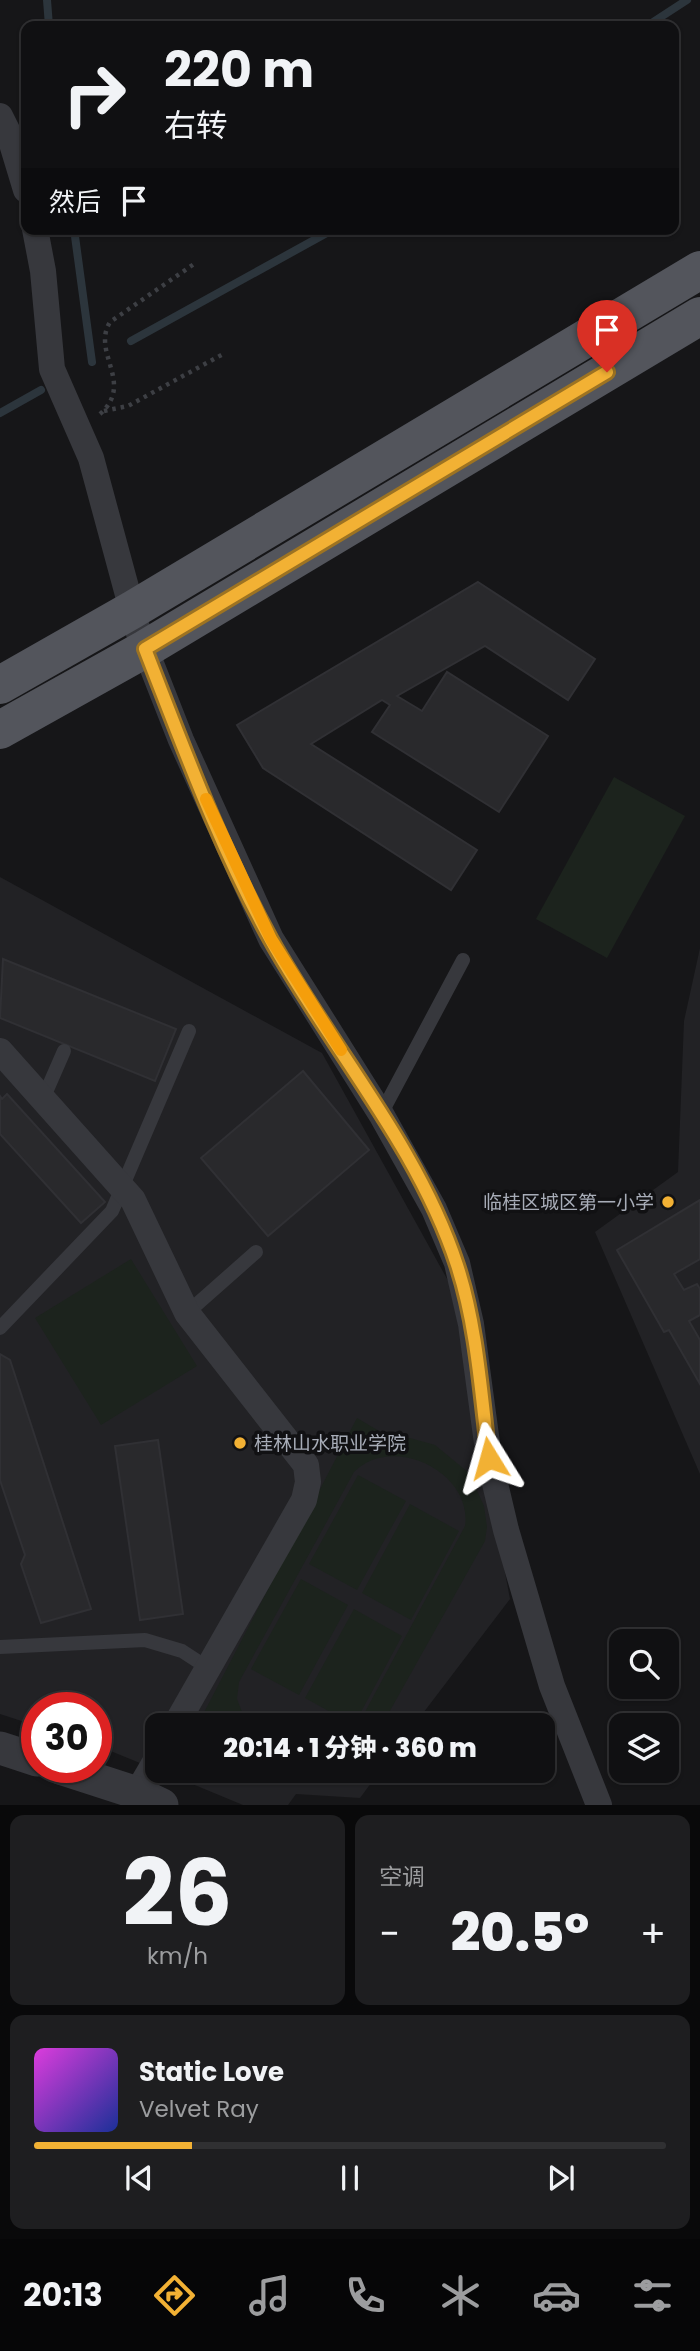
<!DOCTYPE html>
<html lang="zh">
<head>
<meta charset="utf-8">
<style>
	:root { --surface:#101012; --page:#1e1e20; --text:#f1f3f6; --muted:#9c9d9f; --line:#303032; --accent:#f2b134 }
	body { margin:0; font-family:Poppins,"Noto Sans SC",sans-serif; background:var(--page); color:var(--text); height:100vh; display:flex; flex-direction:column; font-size:26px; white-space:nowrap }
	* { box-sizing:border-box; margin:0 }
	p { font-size:23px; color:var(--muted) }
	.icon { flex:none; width:38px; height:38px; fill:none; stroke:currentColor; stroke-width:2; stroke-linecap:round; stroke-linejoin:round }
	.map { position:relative; height:1805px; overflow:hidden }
	.side { display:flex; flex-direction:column; gap:10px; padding:10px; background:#09090a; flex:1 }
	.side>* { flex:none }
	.banner { position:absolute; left:21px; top:21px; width:658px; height:214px; border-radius:14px; box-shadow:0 2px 5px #0004,0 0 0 2px var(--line); background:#101012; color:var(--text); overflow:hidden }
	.controls { position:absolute; left:609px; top:1629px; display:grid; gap:14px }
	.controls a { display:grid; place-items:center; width:70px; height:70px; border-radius:14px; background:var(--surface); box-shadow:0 2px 5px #0004,0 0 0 2px var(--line); font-size:35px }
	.speed { position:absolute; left:21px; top:1692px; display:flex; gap:14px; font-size:35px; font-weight:700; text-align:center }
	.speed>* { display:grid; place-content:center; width:91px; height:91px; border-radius:50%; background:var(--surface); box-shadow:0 2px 5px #0004,0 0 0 2px var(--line); line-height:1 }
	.speed .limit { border:10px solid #d22; background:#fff; color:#111 }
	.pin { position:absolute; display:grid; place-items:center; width:60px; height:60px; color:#fff; margin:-72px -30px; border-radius:50% 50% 50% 0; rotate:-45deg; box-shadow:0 0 7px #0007 }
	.pin .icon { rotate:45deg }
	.me { position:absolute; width:77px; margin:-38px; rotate:352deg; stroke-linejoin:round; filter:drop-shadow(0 0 5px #0008) }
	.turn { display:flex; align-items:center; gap:24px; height:147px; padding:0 28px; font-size:32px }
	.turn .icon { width:91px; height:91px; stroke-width:2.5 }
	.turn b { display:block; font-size:49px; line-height:60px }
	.then { display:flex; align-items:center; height:66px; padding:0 28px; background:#0003; gap:14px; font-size:26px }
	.big { font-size:52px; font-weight:800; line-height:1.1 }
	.side .card { flex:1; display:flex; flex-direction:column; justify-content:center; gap:10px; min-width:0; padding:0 24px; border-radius:14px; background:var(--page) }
	.side .dial { align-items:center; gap:0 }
	.dial b { font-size:91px; line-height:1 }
	.song { display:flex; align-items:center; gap:21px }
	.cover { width:84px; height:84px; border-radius:10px; background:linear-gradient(135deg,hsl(300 70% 55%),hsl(230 70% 35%)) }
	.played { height:7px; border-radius:4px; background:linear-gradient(90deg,var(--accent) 25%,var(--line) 25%) }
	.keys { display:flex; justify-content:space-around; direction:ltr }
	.heat { display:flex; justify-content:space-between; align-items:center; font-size:38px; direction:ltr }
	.side .tiles { flex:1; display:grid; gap:10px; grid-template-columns:1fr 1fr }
	.card:last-child { grid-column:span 2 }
	.trip { position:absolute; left:145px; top:1713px; width:410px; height:70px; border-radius:14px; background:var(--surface); box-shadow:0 2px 5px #0004,0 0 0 2px var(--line); font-weight:800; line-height:70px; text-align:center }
	.menu { display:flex; height:112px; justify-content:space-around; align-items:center; background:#060607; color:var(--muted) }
	.menu .icon { width:49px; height:49px }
	.menu .active { color:var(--accent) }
	.menu b { font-size:32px; color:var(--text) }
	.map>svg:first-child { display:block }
	.built { fill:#222225 }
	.green { fill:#1c231d }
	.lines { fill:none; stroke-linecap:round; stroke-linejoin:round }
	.stream { stroke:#2c353c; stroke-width:8 }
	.building { fill:#29292c; stroke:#303034; stroke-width:2 }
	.path { stroke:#3d3f44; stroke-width:4.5; stroke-dasharray:3.5 5; stroke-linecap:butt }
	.service { stroke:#37383d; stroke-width:14 }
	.minor { stroke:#37383d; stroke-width:26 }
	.tertiary { stroke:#37383d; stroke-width:33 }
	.primary { stroke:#53555c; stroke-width:38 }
	.route-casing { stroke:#9d7322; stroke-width:18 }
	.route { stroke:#f2b134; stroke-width:12 }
	.slow { stroke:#f59e0b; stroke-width:12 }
	.poi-dot { fill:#f2b134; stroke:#111113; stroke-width:2.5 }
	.labels { text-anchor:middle; stroke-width:7; stroke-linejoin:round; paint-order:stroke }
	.poi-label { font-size:19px; fill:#a8adb8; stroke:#111113; text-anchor:end }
</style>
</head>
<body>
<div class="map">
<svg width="700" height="1805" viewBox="0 0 700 1805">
	<rect width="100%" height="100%" fill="#161618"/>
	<g class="built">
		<polygon points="0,877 322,1053 451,1286 510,1599 414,1725 158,1726 157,1770 96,1745 96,1708 37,1708 37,1726 0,1714"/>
		<polygon points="700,948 700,1474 595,1232 678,1172 684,1021"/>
		<polygon points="161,1771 380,1771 360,1798 296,1794 288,1805 243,1805"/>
	</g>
	<g class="green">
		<polygon points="614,777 685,816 607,958 536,919"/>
		<polygon points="131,1259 197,1366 101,1425 35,1318"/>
		<path d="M357,1418L379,1431L370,1448L392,1440L410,1438L435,1445L469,1473L484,1506L487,1527L485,1541L382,1725H358L465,1526C473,1472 392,1433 354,1472L239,1682L237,1699L247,1725L197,1726Z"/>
		<polygon points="358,1475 406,1501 357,1590 309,1564"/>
		<polygon points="410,1504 459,1531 411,1620 362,1593"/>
		<polygon points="301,1579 348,1605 299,1695 251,1669"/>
		<polygon points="354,1609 402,1636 354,1725 305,1698"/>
		<path d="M274,1771H350C323,1788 301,1787 274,1771Z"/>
	</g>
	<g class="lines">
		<g class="stream">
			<polyline points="47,0 49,26"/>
			<polyline points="647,26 687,0"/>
			<polyline points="74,229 92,362"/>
			<polyline points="131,341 334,229"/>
			<polyline points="0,413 41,390"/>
		</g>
	</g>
	<g class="building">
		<polygon points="478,582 595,659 568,700 485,646 397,696 422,711 447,672 548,736 499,812 372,732 390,705 382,700 311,744 477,850 451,890 263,768 237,725"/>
		<polygon points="3,959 176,1029 155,1081 0,1018"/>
		<polygon points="303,1071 369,1150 268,1236 201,1158"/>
		<polygon points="7,1094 105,1202 81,1223 0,1134 0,1096 2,1099"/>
		<polygon points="700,1200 700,1259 674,1274 684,1290 697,1284 700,1289 700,1315 689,1321 700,1340 700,1384 669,1330 664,1332 617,1250"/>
		<polygon points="0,1354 10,1360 91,1609 41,1623 21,1564 25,1555 0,1480"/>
		<polygon points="158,1440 183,1614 140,1620 115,1446"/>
	</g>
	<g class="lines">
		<g class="path">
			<polyline points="104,411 128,406 225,353"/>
			<path d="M100,414C135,383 91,353 110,322L194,264"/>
		</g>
		<g class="service">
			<polyline points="43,1099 64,1051"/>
			<polyline points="381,1114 463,960"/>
			<polyline points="187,1313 256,1252"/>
			<polyline points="0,1328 112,1211 189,1031"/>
			<polyline points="0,1647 145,1640 182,1651 208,1668"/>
		</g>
		<g class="minor">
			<polyline points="0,116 9,134 26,190"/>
			<polyline points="35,229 43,271 52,369 91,458 137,628 181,740 271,939 381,1114 434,1209 457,1263 471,1324 489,1458 506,1530 552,1686 599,1805"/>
			<polyline points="0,1051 133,1200 187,1313 306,1465 308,1482 304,1500 175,1726"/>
			<polyline points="137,1793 158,1757"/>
		</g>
		<g class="tertiary">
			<polyline points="0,1748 37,1760"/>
			<polyline points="60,1768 137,1793 162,1805"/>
		</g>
		<g class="primary">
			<polyline points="0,685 132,610 700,270"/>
			<polyline points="0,730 145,649 700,316"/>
		</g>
	</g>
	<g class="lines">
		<g class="route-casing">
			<path id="route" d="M489,1458C481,1394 477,1326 457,1265C418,1146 331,1048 271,940C220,848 183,746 145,649L607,372"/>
		</g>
		<use href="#route" class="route"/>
		<polyline class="slow" points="206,799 271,939 341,1050"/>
	</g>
	<g class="poi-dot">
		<circle cx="668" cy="1202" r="7"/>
		<circle cx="240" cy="1443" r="7"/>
	</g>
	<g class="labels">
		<g class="poi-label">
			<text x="654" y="1209">临桂区城区第一小学</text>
			<text x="254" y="1450" text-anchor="start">桂林山水职业学院</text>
		</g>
	</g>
</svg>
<div class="controls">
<a><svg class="icon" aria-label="search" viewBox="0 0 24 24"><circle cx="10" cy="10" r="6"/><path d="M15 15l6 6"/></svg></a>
<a><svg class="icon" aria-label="layers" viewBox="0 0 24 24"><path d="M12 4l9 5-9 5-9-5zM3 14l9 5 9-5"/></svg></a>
</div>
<div class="speed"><div class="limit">30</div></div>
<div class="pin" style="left:607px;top:372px;background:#d93025"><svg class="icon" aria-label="arrive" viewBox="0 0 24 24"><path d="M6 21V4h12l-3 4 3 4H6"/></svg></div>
<svg class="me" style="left:489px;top:1458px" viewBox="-20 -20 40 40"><path d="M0-17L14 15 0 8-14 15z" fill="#f2b134" stroke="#fff" stroke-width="4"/></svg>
<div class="trip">20:14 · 1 分钟 · 360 m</div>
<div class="banner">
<div class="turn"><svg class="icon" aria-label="right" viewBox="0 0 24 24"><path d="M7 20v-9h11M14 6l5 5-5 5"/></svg><div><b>220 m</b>右转</div></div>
<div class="then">然后<svg class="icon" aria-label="arrive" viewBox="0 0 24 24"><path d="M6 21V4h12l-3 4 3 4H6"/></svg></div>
</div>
</div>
<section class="side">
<div class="tiles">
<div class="card dial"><b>26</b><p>km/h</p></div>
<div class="card"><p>空调</p>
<div class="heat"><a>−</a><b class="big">20.5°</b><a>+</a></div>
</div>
<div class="card">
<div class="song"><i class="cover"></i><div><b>Static Love</b><p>Velvet Ray</p></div></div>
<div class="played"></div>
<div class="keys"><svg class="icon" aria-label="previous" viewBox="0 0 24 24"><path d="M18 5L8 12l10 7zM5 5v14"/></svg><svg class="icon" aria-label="pause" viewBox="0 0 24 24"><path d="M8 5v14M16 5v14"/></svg><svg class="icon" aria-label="next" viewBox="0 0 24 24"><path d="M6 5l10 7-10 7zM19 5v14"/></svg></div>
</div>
</div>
</section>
<nav class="menu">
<b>20:13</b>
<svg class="icon active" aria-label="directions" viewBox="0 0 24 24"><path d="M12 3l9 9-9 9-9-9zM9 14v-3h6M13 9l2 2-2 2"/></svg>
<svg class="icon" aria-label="music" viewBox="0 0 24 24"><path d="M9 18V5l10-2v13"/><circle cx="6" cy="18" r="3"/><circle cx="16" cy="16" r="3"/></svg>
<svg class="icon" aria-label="phone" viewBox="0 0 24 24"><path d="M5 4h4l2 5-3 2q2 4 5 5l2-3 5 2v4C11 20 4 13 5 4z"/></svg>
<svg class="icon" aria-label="climate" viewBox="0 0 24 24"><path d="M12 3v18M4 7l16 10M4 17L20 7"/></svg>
<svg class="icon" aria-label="car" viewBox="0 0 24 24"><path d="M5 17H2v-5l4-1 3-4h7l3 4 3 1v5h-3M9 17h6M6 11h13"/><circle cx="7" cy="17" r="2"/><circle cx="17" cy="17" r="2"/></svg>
<svg class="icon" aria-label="filters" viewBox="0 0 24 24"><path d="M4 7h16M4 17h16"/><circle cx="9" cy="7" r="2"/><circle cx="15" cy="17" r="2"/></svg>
</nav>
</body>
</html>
